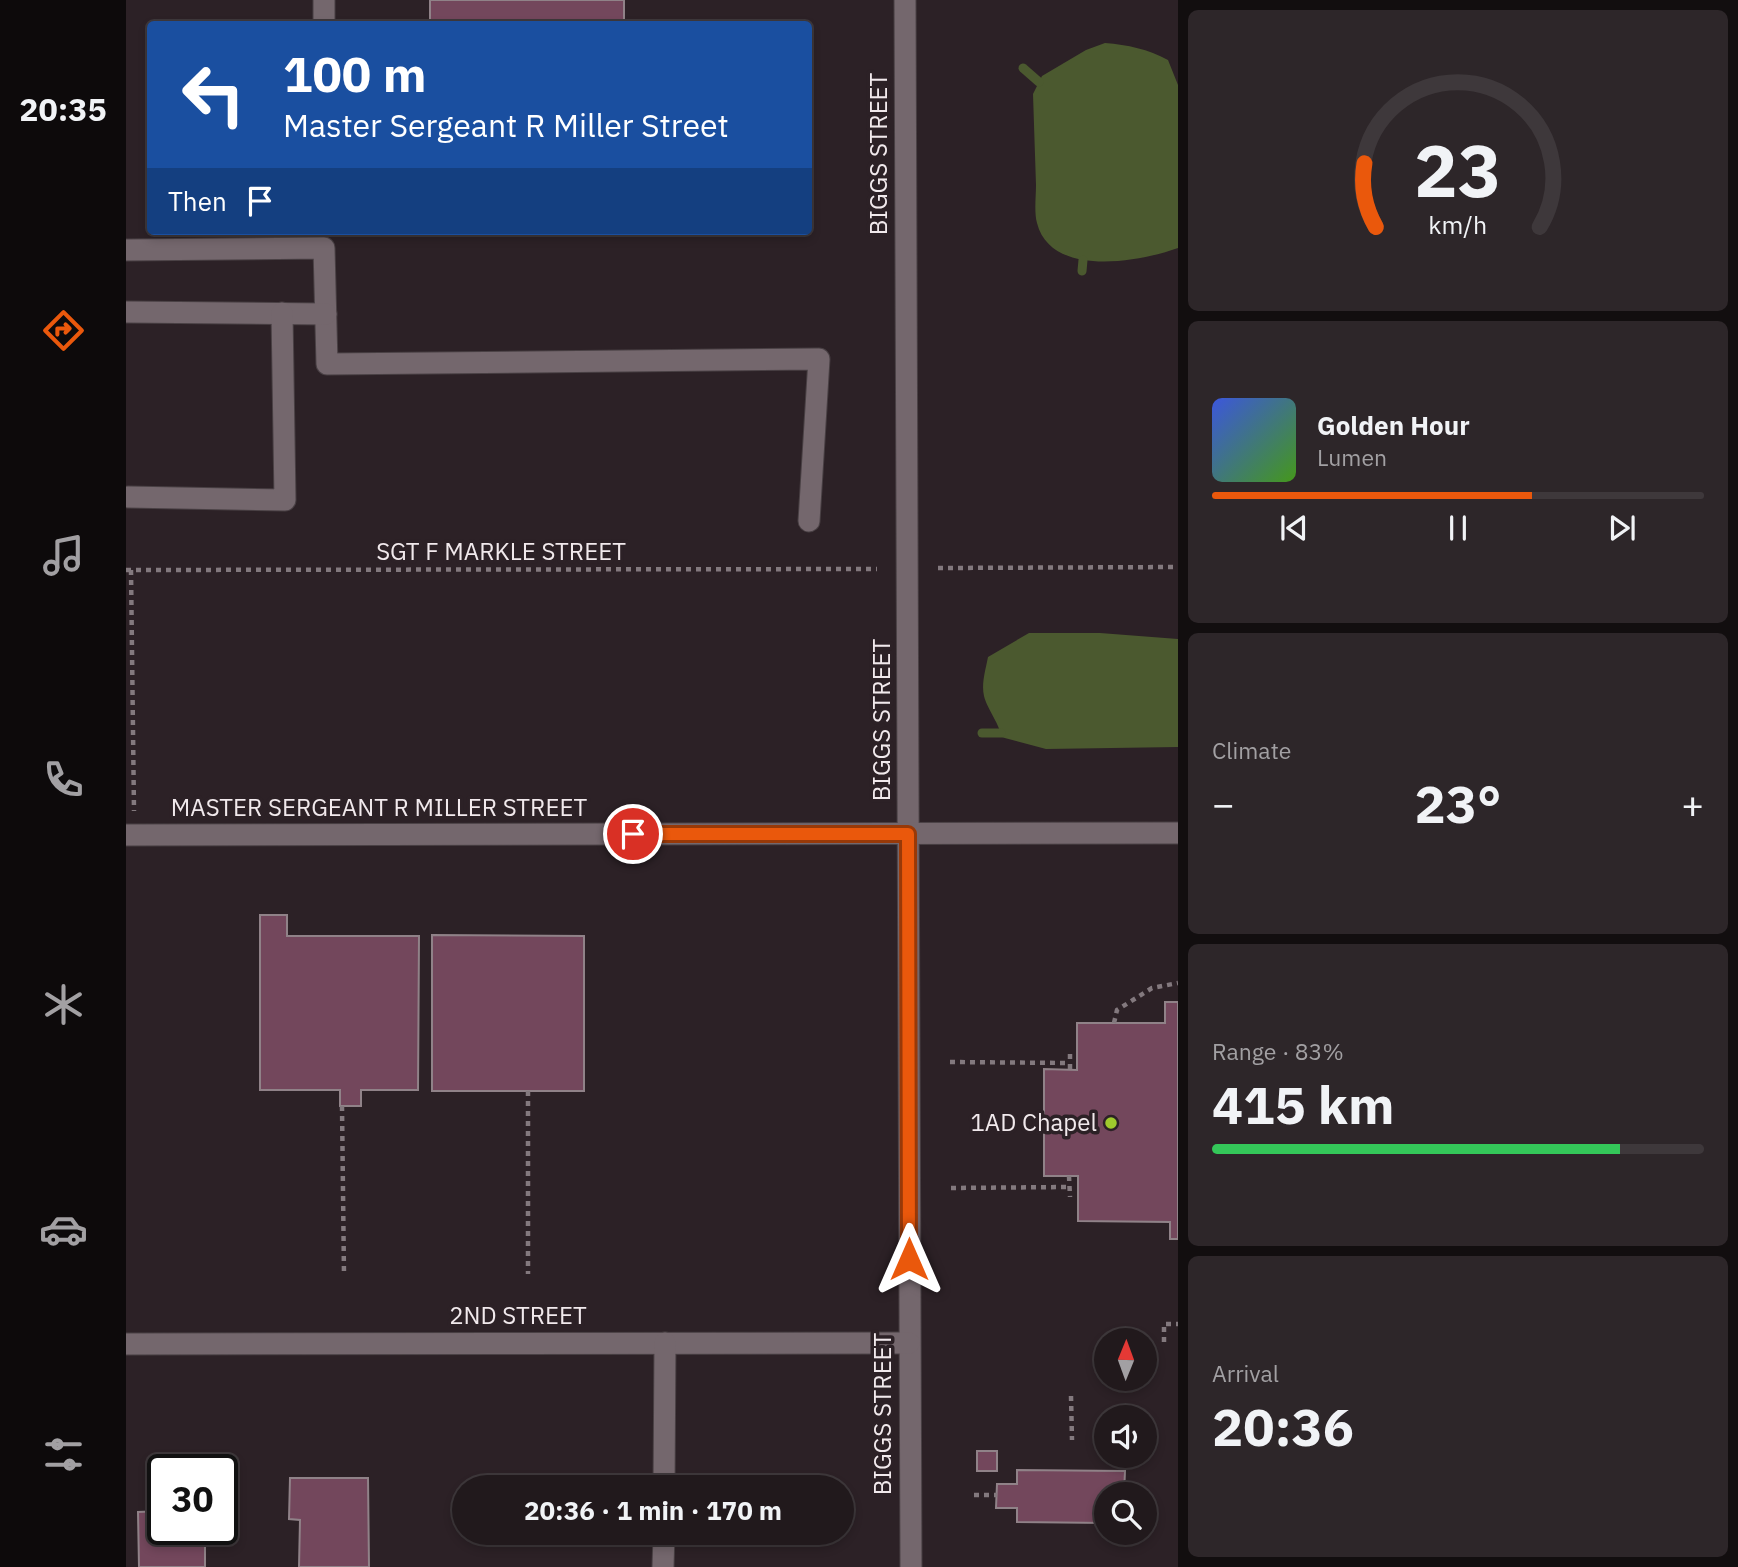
<!DOCTYPE html>
<html lang="en">
<head>
<meta charset="utf-8">
<style>
	:root { --surface:#21191c; --page:#2d2629; --text:#f1f3f6; --muted:#a2a0a3; --line:#3e383b; --accent:#ea580c }
	body { margin:0; font-family:"IBM Plex Sans",sans-serif; background:var(--page); color:var(--text); height:100vh; display:flex; flex-direction:column; font-size:26px; white-space:nowrap }
	* { box-sizing:border-box; margin:0 }
	p { font-size:23px; color:var(--muted) }
	.icon { flex:none; width:38px; height:38px; fill:none; stroke:currentColor; stroke-width:2; stroke-linecap:round; stroke-linejoin:round }
	.map { position:relative; flex:1; overflow:hidden }
	.side { display:flex; flex-direction:column; gap:10px; padding:10px; background:#120e0f; width:560px }
	.side>* { flex:none }
	.hud { position:absolute; left:21px; top:21px; width:665px; height:214px; border-radius:7px; box-shadow:0 4px 10px #0003,0 0 0 2px var(--line); background:#1a4fa0; color:#fff; overflow:hidden }
	.needle { width:46px; rotate:1deg }
	.tools { position:absolute; left:968px; top:1328px; display:grid; gap:14px }
	.tools a { display:grid; place-items:center; width:63px; height:63px; border-radius:50%; background:var(--surface); box-shadow:0 4px 10px #0003,0 0 0 2px var(--line); font-size:35px }
	.speed { position:absolute; left:21px; top:1454px; display:flex; gap:14px; font-size:35px; font-weight:700; text-align:center }
	.speed>* { display:grid; place-content:center; width:91px; height:91px; border-radius:50%; background:var(--surface); box-shadow:0 4px 10px #0003,0 0 0 2px var(--line); line-height:1 }
	.speed .limit { border:4px solid #111; border-radius:10px; background:#fff; color:#111 }
	.pin { position:absolute; display:grid; place-items:center; width:60px; height:60px; color:#fff; margin:-30px; border:4px solid #fff; border-radius:50%; box-shadow:0 2px 7px #0007 }
	.me { position:absolute; width:77px; margin:-38px; rotate:0deg; stroke-linejoin:round; filter:drop-shadow(0 0 5px #0008) }
	.turn { display:flex; align-items:center; gap:24px; height:147px; padding:0 21px; font-size:32px }
	.turn .icon { width:91px; height:91px; stroke-width:2.5 }
	.turn b { display:block; font-size:49px; line-height:60px }
	.then { display:flex; align-items:center; height:66px; padding:0 21px; background:#0003; gap:14px; font-size:26px }
	.big { font-size:52px; font-weight:700; line-height:1.1 }
	.side .card { flex:1; display:flex; flex-direction:column; justify-content:center; gap:10px; min-width:0; padding:0 24px; border-radius:10px; background:var(--page) }
	.side .dial { align-items:center; gap:0 }
	.dial svg { height:182px; overflow:visible; fill:none; stroke:var(--line); stroke-width:7; stroke-linecap:round; text-anchor:middle }
	.dial text { fill:var(--text); stroke:none }
	.song { display:flex; align-items:center; gap:21px }
	.cover { width:84px; height:84px; border-radius:10px; background:linear-gradient(135deg,hsl(230 70% 55%),hsl(100 70% 35%)) }
	.played { height:7px; border-radius:4px; background:linear-gradient(90deg,var(--accent) 65%,var(--line) 65%) }
	.keys { display:flex; justify-content:space-around; direction:ltr }
	.heat { display:flex; justify-content:space-between; align-items:center; font-size:38px; direction:ltr }
	.charge { height:10px; border-radius:5px; background:linear-gradient(90deg,#34c759 83%,var(--line) 0) }
	.trip { position:absolute; left:326px; top:1475px; width:402px; height:70px; border-radius:35px; background:var(--surface); box-shadow:0 4px 10px #0003,0 0 0 2px var(--line); font-weight:700; line-height:70px; text-align:center }
	main { display:flex; flex:1; min-height:0 }
	.tabs { display:flex; flex-direction:column; width:126px; justify-content:space-around; align-items:center; background:#0d0a0b; color:var(--muted) }
	.tabs .icon { width:49px; height:49px }
	.tabs .active { color:var(--accent) }
	.tabs b { font-size:32px; color:var(--text) }
	.map>svg:first-child { display:block }
	.water { fill:#4b592f }
	.lines { fill:none; stroke-linecap:round; stroke-linejoin:round }
	.stream { stroke:#4b592f; stroke-width:9 }
	.building { fill:#73475c; stroke:#908288; stroke-width:2 }
	.minor-casing { stroke:#494044; stroke-width:23 }
	.path { stroke:#83797e; stroke-width:4.5; stroke-dasharray:5 5; stroke-linecap:butt }
	.minor { stroke:#74676d; stroke-width:21 }
	.route-casing { stroke:#983908; stroke-width:18 }
	.route { stroke:#ea580c; stroke-width:12 }
	.poi-dot { fill:#9fca2d; stroke:#2c2126; stroke-width:2.5 }
	.labels { text-anchor:middle; stroke-width:7; stroke-linejoin:round; paint-order:stroke }
	.street-label { font-size:24px; fill:#f1e9ec; stroke:#2c2126 }
	.poi-label { font-size:24px; fill:#f1e9ec; stroke:#2c2126; text-anchor:end }
</style>
</head>
<body>
<main>
<nav class="tabs">
<b>20:35</b>
<svg class="icon active" aria-label="directions" viewBox="0 0 24 24"><path d="M12 3l9 9-9 9-9-9zM9 14v-3h6M13 9l2 2-2 2"/></svg>
<svg class="icon" aria-label="music" viewBox="0 0 24 24"><path d="M9 18V5l10-2v13"/><circle cx="6" cy="18" r="3"/><circle cx="16" cy="16" r="3"/></svg>
<svg class="icon" aria-label="phone" viewBox="0 0 24 24"><path d="M5 4h4l2 5-3 2q2 4 5 5l2-3 5 2v4C11 20 4 13 5 4z"/></svg>
<svg class="icon" aria-label="climate" viewBox="0 0 24 24"><path d="M12 3v18M4 7l16 10M4 17L20 7"/></svg>
<svg class="icon" aria-label="car" viewBox="0 0 24 24"><path d="M5 17H2v-5l4-1 3-4h7l3 4 3 1v5h-3M9 17h6M6 11h13"/><circle cx="7" cy="17" r="2"/><circle cx="17" cy="17" r="2"/></svg>
<svg class="icon" aria-label="filters" viewBox="0 0 24 24"><path d="M4 7h16M4 17h16"/><circle cx="9" cy="7" r="2"/><circle cx="15" cy="17" r="2"/></svg>
</nav>
<div class="map">
<svg width="1052" height="1567" viewBox="0 0 1052 1567">
	<rect width="100%" height="100%" fill="#2c2126"/>
	<g class="water">
		<path d="M979,43C1002,45 1022,49 1042,60L1052,85V248C1013,262 925,278 911,223C908,212 910,197 910,185C909,155 908,125 907,94L916,76L960,50Z"/>
		<path d="M903,633H974L1052,639V747L920,749L875,737C875,726 861,709 858,696C855,684 860,668 862,657Z"/>
	</g>
	<g class="lines">
		<g class="stream">
			<polyline points="897,68 913,82"/>
			<polyline points="956,271 957,260"/>
			<polyline points="856,733 875,733"/>
		</g>
	</g>
	<g class="building">
		<rect x="304" y="0" width="194" height="24"/>
		<polygon points="134,915 161,915 161,936 293,936 292,1090 235,1090 235,1106 214,1106 214,1090 134,1090"/>
		<polygon points="306,935 458,936 458,1091 306,1091"/>
		<polygon points="1039,1002 1052,1002 1052,1239 1044,1239 1044,1222 952,1221 952,1176 918,1176 918,1069 951,1070 951,1023 1039,1023"/>
		<rect x="851" y="1451" width="20" height="20"/>
		<polygon points="891,1470 999,1471 998,1494 980,1494 980,1523 891,1522 891,1508 870,1508 871,1484 891,1484"/>
		<polygon points="164,1478 242,1478 243,1567 173,1567 174,1520 163,1519"/>
		<polygon points="37,1511 37,1530 79,1530 79,1567 13,1567 12,1512"/>
	</g>
	<g class="lines">
		<g class="minor-casing">
			<g id="minor">
				<polyline points="779,0 785,1567"/>
				<polyline points="198,24 198,0"/>
				<polyline points="0,250 198,248 201,364 693,359 683,521"/>
				<polyline points="0,312 200,314"/>
				<polyline points="2,497 159,500 156,313"/>
				<polyline points="0,835 1052,833"/>
				<polyline points="0,1344 783,1343"/>
				<polyline points="538,1488 539,1343"/>
				<polyline points="537,1567 538,1533"/>
			</g>
		</g>
		<g class="path">
			<polyline points="812,568 1052,567"/>
			<polyline points="0,570 751,569"/>
			<polyline points="5,570 8,811"/>
			<polyline points="988,1023 991,1010 1026,988 1052,983"/>
			<polyline points="944,1054 944,1070"/>
			<polyline points="824,1062 944,1063"/>
			<polyline points="402,1091 402,1274"/>
			<polyline points="216,1106 218,1275"/>
			<polyline points="943,1176 944,1197"/>
			<polyline points="825,1188 944,1187"/>
			<polyline points="1038,1342 1038,1324 1052,1324"/>
			<polyline points="945,1396 946,1440"/>
			<polyline points="848,1495 871,1495"/>
		</g>
		<use href="#minor" class="minor"/>
	</g>
	<g class="lines">
		<g class="route-casing">
			<polyline id="route" points="507,834 782,834 783,1259"/>
		</g>
		<use href="#route" class="route"/>
	</g>
	<circle class="poi-dot" cx="985" cy="1123" r="7"/>
	<g class="labels">
		<g class="street-label">
			<text transform="translate(753 154) rotate(-90)" y="8">BIGGS STREET</text>
			<text x="375" y="560">SGT F MARKLE STREET</text>
			<text transform="translate(756 720) rotate(-90)" y="8">BIGGS STREET</text>
			<text x="253" y="816">MASTER SERGEANT R MILLER STREET</text>
			<text x="392" y="1324">2ND STREET</text>
			<text transform="translate(757 1414) rotate(-90)" y="8">BIGGS STREET</text>
		</g>
		<g class="poi-label">
			<text x="971" y="1131">1AD Chapel</text>
		</g>
	</g>
</svg>
<div class="tools">
<a><svg class="needle" viewBox="-14 -14 28 28"><path d="M0-13l5 13h-10z" fill="#e53935"/><path d="M0 13l5-13h-10z" fill="#a2a0a3"/></svg></a>
<a><svg class="icon" aria-label="sound" viewBox="0 0 24 24"><path d="M4 9h4l5-4v14l-5-4H4zM17 9q2 3 0 6"/></svg></a>
<a><svg class="icon" aria-label="search" viewBox="0 0 24 24"><circle cx="10" cy="10" r="6"/><path d="M15 15l6 6"/></svg></a>
</div>
<div class="speed"><div class="limit">30</div></div>
<div class="pin" style="left:507px;top:834px;background:#d93025"><svg class="icon" aria-label="arrive" viewBox="0 0 24 24"><path d="M6 21V4h12l-3 4 3 4H6"/></svg></div>
<svg class="me" style="left:783px;top:1259px" viewBox="-20 -20 40 40"><path d="M0-17L14 15 0 8-14 15z" fill="#ea580c" stroke="#fff" stroke-width="4"/></svg>
<div class="trip">20:36 · 1 min · 170 m</div>
<div class="hud">
<div class="turn"><svg class="icon" aria-label="left" viewBox="0 0 24 24"><path d="M17 20v-9H6M10 6l-5 5 5 5"/></svg><div><b>100 m</b>Master Sergeant R Miller Street</div></div>
<div class="then">Then<svg class="icon" aria-label="arrive" viewBox="0 0 24 24"><path d="M6 21V4h12l-3 4 3 4H6"/></svg></div>
</div>
</div>
<section class="side">
<div class="card dial"><svg viewBox="0 0 100 80">
<path d="M14 69A42 42 0 1 1 86 69"/>
<path d="M14 69A42 42 0 0 1 9 41" stroke="#ea580c"/>
<text x="50" y="56" font-size="32" font-weight="700">23</text>
<text x="50" y="72" font-size="11">km/h</text>
</svg></div>
<div class="card">
<div class="song"><i class="cover"></i><div><b>Golden Hour</b><p>Lumen</p></div></div>
<div class="played"></div>
<div class="keys"><svg class="icon" aria-label="previous" viewBox="0 0 24 24"><path d="M18 5L8 12l10 7zM5 5v14"/></svg><svg class="icon" aria-label="pause" viewBox="0 0 24 24"><path d="M8 5v14M16 5v14"/></svg><svg class="icon" aria-label="next" viewBox="0 0 24 24"><path d="M6 5l10 7-10 7zM19 5v14"/></svg></div>
</div>
<div class="card"><p>Climate</p>
<div class="heat"><a>−</a><b class="big">23°</b><a>+</a></div>
</div>
<div class="card"><p>Range · 83%</p><b class="big">415 km</b><div class="charge"></div></div>
<div class="card"><p>Arrival</p><b class="big">20:36</b></div>
</section>
</main>
</body>
</html>
